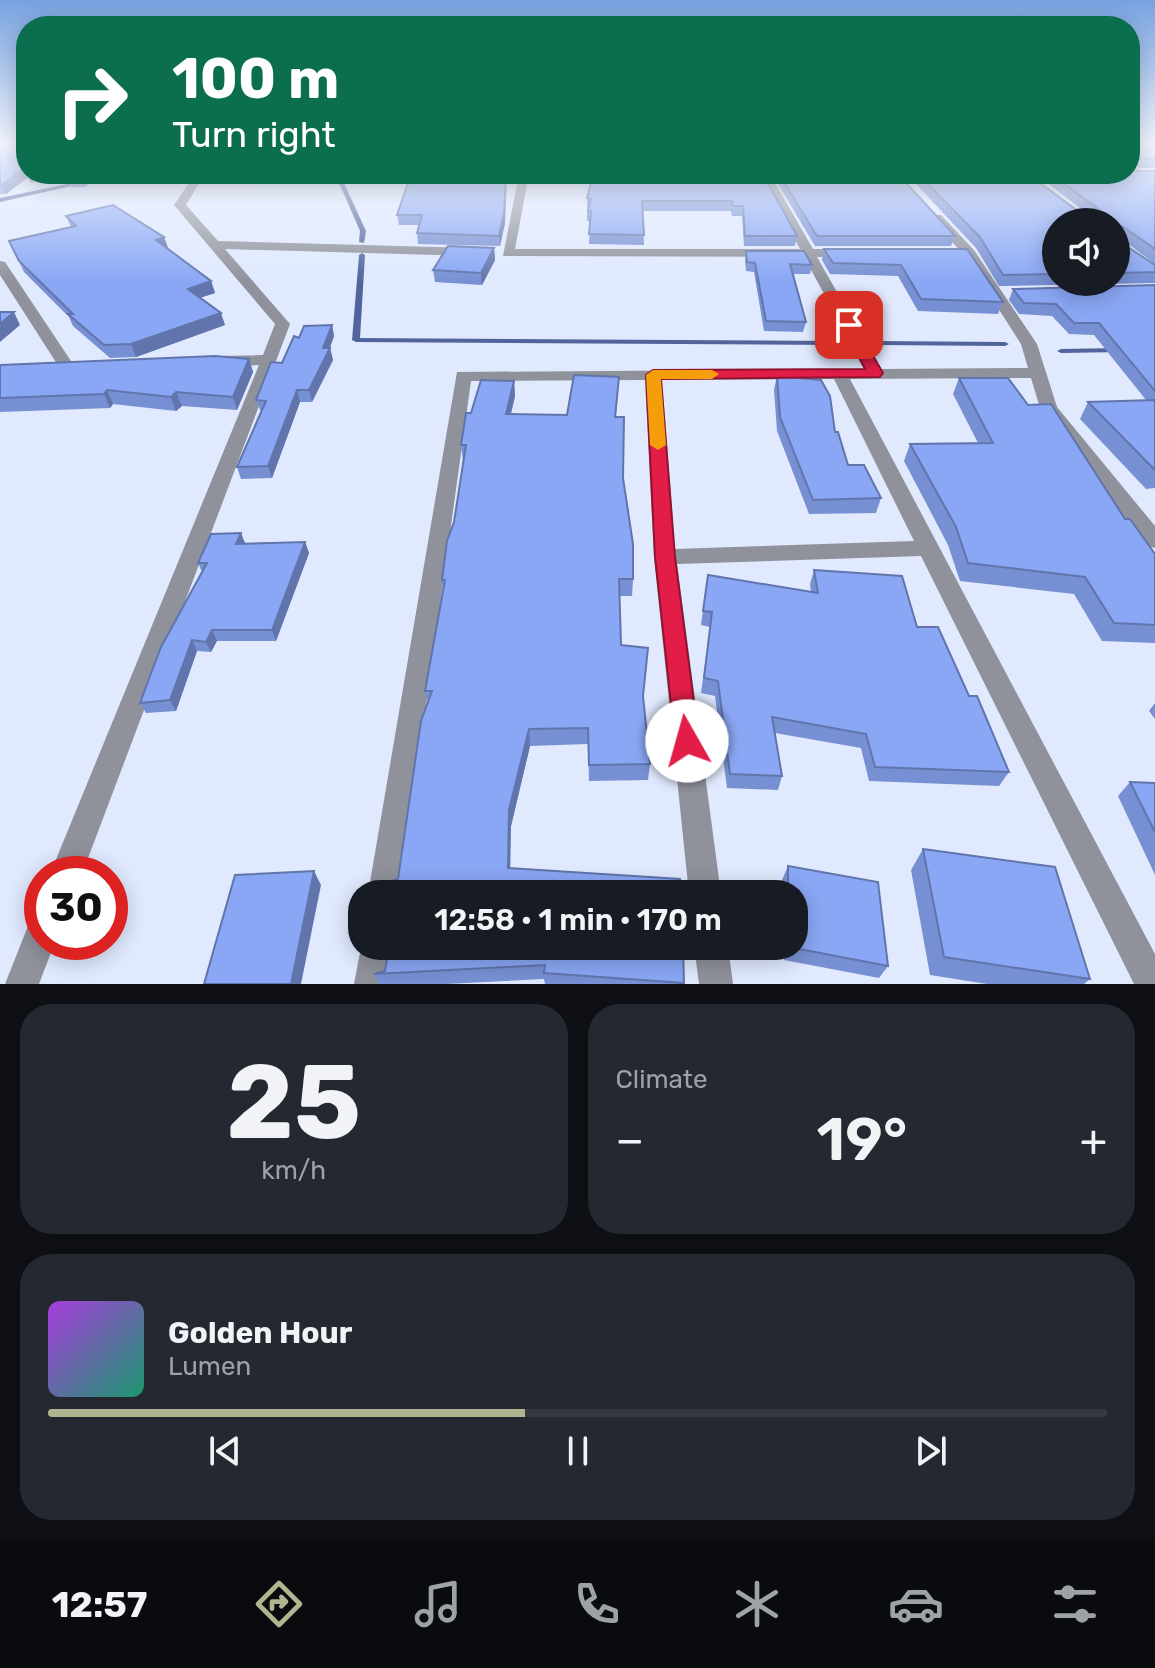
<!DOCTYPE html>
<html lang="en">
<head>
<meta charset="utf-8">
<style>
	:root { --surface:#171b24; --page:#242831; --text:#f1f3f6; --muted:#9ea1a6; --line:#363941; --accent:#aeb58f }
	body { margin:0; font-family:Rubik,sans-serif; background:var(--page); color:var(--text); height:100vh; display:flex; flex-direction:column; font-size:30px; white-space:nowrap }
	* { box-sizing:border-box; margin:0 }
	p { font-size:26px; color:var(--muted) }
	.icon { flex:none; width:44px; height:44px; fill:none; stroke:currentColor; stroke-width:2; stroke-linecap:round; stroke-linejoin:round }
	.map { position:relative; height:984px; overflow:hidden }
	.side { display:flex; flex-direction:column; gap:20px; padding:20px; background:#0d0f14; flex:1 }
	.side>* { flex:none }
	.guide { position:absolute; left:16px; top:16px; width:1124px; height:168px; border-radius:32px; box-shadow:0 4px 20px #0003; background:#0b6e4f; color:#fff; overflow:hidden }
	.fabs { position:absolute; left:1042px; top:208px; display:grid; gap:16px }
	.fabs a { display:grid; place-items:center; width:88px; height:88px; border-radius:50%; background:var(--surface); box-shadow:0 4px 20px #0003; font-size:40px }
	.speed { position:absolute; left:24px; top:856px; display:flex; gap:16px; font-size:40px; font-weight:700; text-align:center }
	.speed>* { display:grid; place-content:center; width:104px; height:104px; border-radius:50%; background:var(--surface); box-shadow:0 4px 20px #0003; line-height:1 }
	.speed .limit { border:12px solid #d22; background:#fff; color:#111 }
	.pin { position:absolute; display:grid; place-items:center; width:68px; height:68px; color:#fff; margin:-34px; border-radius:16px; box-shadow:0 4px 12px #0006 }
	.me { position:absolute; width:88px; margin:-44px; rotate:353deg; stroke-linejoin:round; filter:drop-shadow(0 0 6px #0008) }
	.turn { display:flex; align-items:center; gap:28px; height:168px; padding:0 24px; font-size:36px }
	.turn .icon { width:104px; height:104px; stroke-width:2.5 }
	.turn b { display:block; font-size:56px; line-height:68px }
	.big { font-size:60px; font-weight:600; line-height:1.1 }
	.side .card { flex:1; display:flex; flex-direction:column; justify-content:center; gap:12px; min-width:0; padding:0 28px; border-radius:32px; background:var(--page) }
	.side .dial { align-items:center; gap:0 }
	.dial b { font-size:104px; line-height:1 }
	.song { display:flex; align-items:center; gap:24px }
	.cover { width:96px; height:96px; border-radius:12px; background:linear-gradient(135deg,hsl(280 70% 55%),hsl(160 70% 35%)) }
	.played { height:8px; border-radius:4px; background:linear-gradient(90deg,var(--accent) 45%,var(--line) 45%) }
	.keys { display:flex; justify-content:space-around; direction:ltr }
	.heat { display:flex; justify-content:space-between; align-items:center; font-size:44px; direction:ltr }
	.side .tiles { flex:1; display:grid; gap:20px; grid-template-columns:1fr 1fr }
	.card:last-child { grid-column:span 2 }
	.trip { position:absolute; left:348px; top:880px; width:460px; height:80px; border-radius:32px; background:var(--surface); box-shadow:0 4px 20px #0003; font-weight:600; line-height:80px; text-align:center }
	.tab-bar { display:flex; height:128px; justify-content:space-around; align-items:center; background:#090b0e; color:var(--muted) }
	.tab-bar .icon { width:56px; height:56px }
	.tab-bar .selected { color:var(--accent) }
	.tab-bar b { font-size:36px; color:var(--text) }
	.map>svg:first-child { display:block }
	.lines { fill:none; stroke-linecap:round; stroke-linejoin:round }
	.stream { fill:#51659c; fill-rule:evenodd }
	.canal { fill:#6d88d4; fill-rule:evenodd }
	.minor { fill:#8f929b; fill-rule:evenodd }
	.wall { fill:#7790d3; fill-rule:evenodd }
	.shaded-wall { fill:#6175ac }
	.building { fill:#8aa7f5; stroke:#6175ac; stroke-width:2 }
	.route { fill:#e11d48; stroke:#92132f; stroke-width:2 }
	.slow { fill:#f59e0b }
</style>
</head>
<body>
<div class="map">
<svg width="1155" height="984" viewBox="0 0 1155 984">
	<rect width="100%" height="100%" fill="#e0e9fe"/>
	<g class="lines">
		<g class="stream">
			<polygon points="115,174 125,174 0,202 0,198"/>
			<polygon points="309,174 317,174 344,183 366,231 364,243 359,242 360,231 340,185"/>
			<polygon points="362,253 365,255 360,338 835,341 839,343 835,345 356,342 352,340 359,255"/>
			<polygon points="873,341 1005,342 1009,344 1005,346 876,345 873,345"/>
			<polygon points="1119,348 1122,348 1122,352 1061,353 1057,351 1061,349"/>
		</g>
		<g class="canal">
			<polygon points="64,174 82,174 89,183 86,187 72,187"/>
			<polygon points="331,174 329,178 315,181 306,175"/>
		</g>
		<g class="minor">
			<polygon points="1130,165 1155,178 1155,185 1130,172"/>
			<polygon points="195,174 205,174 186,205 218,241 472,248 478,252 472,256 225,249 290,324 82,874 50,874 259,365 222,366 214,361 222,356 263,355 275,324 174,205"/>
			<path d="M519,174H529L515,249H800L760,174H770L813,249H848L854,253L848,257H817L881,369L1028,368L1021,344L964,255L933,221V215H941L974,250L1037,344L1057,407L1155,526V548L1147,546L1040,408L1031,378L850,379L1155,954V984H1134L921,556L677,564L721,894H689L654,557L645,380L471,381L400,894H368L457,372L865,369L804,257L503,256ZM834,379L914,541L675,549L662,380Z"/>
			<polygon points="899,174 944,174 948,177 943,180 900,180 895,177"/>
			<polygon points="999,174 1080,174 1080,175 1075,178 1003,179 999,178"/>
			<polygon points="0,261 5,262 75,367 73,370 67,372 59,367 0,275"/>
			<polygon points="42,916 42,942 55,942 39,984 5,984 30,921"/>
			<polygon points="362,942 362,946 394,946 388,984 354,984"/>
			<polygon points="694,946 728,946 733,984 699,984"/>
		</g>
	</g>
	<g class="wall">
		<polygon points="0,145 26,145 26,174 42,174 32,183 27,178 6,194 0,194"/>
		<rect x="1130" y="145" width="25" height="23"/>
		<path d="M1155,171V264L1119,237V241L1155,265V283L999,286L976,248L915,183L917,174L1082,214L1089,215L1046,182L1049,174H1130ZM1056,222H1116V282H1056Z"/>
		<polygon points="411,174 516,174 515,180 507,180 505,223 500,246 418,244 417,233 419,225 399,225 397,215"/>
		<polygon points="530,174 763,174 797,236 795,246 744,246 742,216 732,216 731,211 643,211 644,245 589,244 590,221 587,221 587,198 591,184 587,184 587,179 531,180"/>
		<polygon points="772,174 898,174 955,236 951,246 815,246"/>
		<polygon points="66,216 164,237 168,248 211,281 215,293 200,298 225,325 136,357 110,358 73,326 69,317 24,272 9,241 71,227"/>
		<polygon points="494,248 495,260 482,285 435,282 433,270"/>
		<polygon points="824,249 967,249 1003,302 998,314 918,311 898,276 830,274 822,260"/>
		<polygon points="746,251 812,265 810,274 793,274 806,322 803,332 764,331 754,272 746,271 745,260"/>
		<polygon points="1155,285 1155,488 1146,489 1080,419 1088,402 1146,400 1094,335 1069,334 1052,316 1019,314 1009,300 1013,289"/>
		<polygon points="332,325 334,336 330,348 333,360 312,402 300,402 272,478 241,479 237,467 261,412 256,400 299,338"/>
		<polygon points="249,359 253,372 237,410 182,406 176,411 113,404 110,408 0,412 0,365"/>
		<polygon points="777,376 835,432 848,465 881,498 876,513 809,514 777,431 774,390"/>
		<polygon points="959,378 1028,405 1155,554 1155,643 1102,641 1074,594 960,581 948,545 904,461 910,444 978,443 953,394"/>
		<polygon points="514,381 515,396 511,414 567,415 618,392 616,417 623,478 633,579 632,596 619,596 621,645 643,696 650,764 648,780 589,781 588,744 530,746 511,826 398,879 428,702 425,691 443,589 442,580 454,522 463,461 461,445 471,413"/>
		<polygon points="305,542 309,553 276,641 217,641 211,652 197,651 176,711 146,713 140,703 202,572 198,563 245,543"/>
		<polygon points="814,570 917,627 969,696 1009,772 999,786 869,781 861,748 775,733 782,776 778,790 727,788 715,696 701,693 710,627 701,625 708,575 811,592 810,584"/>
		<polygon points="1155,703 1155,719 1149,711"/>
		<polygon points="1130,782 1155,783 1155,875 1118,796"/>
		<polygon points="923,849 1090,979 1084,984 987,984 930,975 911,870"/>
		<polygon points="788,866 888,966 879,978 784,960 783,946 794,946 794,894 783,894 782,880"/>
		<polygon points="389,946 684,983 683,984 545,984 544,979 447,984 379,984 374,974 385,971"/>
	</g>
	<g class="shaded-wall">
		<polygon points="23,168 27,178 6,194 2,185"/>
		<polygon points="28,174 42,174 32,183"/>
		<polygon points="506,174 505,223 500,246 499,236"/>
		<polygon points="164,237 168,248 156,240"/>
		<polygon points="494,248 495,260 482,285 481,273"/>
		<polygon points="211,281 215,293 192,300 188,289"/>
		<polygon points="14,312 20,325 0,342 0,324"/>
		<polygon points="221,313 225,325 136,357 131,344"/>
		<polygon points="332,325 334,336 328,352 330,348 333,360 312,402 309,390 323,348"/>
		<polygon points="249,359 253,372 237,410 233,397"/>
		<polygon points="514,381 515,396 507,429 506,414"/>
		<polygon points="107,390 113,404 110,408 104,394"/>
		<polygon points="297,390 300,402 272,478 268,466"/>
		<polygon points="176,392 182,406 176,411 171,397"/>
		<polygon points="241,533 245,543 236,544"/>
		<polygon points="305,542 309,553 276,641 272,630"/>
		<polygon points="212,630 217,641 211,652 206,642"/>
		<polygon points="192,640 197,651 176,711 170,700"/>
		<polygon points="529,729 530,746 511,826 510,884 508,868 509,810"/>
		<polygon points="314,871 321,885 301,984 291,984"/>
	</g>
	<g class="building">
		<polygon points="0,145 26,145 26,172 23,168 2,185 0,185"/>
		<polygon points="1130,145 1155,145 1155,159 1134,159 1130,162"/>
		<polygon points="1130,171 1155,171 1155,249 1122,226 1118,227 1119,241 1155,265 1155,272 1116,273 1116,222 1056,222 1056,274 1003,275 980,237 918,174 1028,174 1082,214 1098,215 1100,210 1051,174 1130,174"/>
		<polygon points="411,174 506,174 504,213 499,236 417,233 422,215 397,215"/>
		<polygon points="588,174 763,174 797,236 745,236 743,206 733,206 732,201 642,201 644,235 589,234 591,211 588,211 591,199 587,198 593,175"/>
		<polygon points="779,174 898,174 955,236 817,236"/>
		<polygon points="113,205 164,237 156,240 211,281 188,289 221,313 131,344 104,345 68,314 73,314 19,261 9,241 76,226 66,216"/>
		<polygon points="448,246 494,248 481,273 433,270"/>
		<polygon points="824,249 967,249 1003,302 921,299 901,265 833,263"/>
		<polygon points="746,251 804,251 812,265 790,264 806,322 766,321 755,263 747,262"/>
		<polygon points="1155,285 1155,391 1099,323 1074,323 1056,304 1024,303 1013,289"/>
		<polygon points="0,312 14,312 0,324"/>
		<polygon points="332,325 323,348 330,348 309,390 297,390 268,466 237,467 266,401 256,400 271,362 282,363 294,336 299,338 304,326"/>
		<polygon points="215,356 249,359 233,397 176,392 171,397 107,390 104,394 0,398 0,365"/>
		<polygon points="574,375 619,377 615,417 624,417 623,478 633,544 633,579 619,579 621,645 648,648 643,696 650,764 589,765 588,728 529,729 509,810 508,868 680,879 681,894 385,894 387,882 398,879 421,721 432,691 425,691 445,580 442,580 447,541 454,522 466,445 461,445 466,413 471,413 481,380 514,381 506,414 567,415"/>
		<polygon points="777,376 821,380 830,396 835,432 838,432 848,465 864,465 881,498 813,500 780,417"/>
		<polygon points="959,378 1008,378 1028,405 1051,404 1125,519 1130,519 1155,554 1155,625 1114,623 1085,577 968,563 956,527 910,444 993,443"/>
		<polygon points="1155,400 1155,470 1088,402"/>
		<polygon points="241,533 236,544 305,542 272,630 212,630 206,642 192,640 170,700 140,703 161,647 207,563 198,563 211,534"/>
		<polygon points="814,570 902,576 917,627 938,627 969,696 977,696 1009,772 875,767 866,734 772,717 782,776 730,774 718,681 704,678 712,612 703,611 708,575 818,593"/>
		<polygon points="1130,782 1155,783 1155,832"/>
		<polygon points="923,849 1055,867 1090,979 944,957"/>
		<polygon points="788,866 878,882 888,966 789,947 794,946 794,894 788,894"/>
		<polygon points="314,871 291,984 204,984 235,875"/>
		<polygon points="389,946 683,946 684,983 544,973 545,965 374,974 385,971"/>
	</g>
	<linearGradient id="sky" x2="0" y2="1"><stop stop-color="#77a2e0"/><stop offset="0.51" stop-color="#f1f5ff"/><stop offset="1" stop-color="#f1f5ff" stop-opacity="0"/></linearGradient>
	<rect width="1155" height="282" fill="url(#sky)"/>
	<polygon class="route" points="849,321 855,325 883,373 880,377 661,379 675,557 699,741 696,749 687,752 678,749 675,741 655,557 646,375 653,370 865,369 842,325"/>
	<polygon class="slow" points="653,370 712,370 719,374 712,379 661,379 666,445 658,450 650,445 646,375"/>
</svg>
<div class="fabs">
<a><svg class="icon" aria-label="sound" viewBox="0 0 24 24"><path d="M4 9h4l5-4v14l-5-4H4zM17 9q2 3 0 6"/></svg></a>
</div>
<div class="speed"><div class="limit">30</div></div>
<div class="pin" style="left:849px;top:325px;background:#d93025"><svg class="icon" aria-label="arrive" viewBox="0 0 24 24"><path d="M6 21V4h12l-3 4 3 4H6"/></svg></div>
<svg class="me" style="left:687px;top:741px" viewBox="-20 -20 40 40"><circle r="19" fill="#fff"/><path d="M0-13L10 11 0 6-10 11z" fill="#e11d48"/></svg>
<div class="trip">12:58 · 1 min · 170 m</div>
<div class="guide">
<div class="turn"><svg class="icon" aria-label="right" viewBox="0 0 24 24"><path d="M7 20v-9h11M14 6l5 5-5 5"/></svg><div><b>100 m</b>Turn right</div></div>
</div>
</div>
<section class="side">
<div class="tiles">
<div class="card dial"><b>25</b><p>km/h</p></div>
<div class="card"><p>Climate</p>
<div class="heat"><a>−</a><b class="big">19°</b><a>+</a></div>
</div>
<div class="card">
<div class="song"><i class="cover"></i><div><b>Golden Hour</b><p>Lumen</p></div></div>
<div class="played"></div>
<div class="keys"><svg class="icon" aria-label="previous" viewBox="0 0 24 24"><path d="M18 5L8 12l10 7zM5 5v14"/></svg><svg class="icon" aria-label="pause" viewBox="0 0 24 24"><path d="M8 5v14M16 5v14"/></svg><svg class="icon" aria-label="next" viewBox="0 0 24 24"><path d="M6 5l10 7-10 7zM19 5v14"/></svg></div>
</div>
</div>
</section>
<nav class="tab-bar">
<b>12:57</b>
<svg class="icon selected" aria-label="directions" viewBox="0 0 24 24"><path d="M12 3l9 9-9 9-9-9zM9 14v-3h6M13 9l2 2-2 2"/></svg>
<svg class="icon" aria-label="music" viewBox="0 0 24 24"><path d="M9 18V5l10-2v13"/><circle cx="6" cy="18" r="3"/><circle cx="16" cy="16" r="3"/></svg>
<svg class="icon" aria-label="phone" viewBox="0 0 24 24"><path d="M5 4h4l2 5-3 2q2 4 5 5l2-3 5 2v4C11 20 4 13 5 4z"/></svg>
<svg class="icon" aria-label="climate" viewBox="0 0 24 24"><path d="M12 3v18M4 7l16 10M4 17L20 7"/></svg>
<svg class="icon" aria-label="car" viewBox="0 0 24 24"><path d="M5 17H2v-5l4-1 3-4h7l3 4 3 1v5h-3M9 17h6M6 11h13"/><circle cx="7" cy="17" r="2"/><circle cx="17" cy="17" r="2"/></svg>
<svg class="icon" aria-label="filters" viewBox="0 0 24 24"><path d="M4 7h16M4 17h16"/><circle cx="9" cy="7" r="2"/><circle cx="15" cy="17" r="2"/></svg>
</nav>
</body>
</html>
